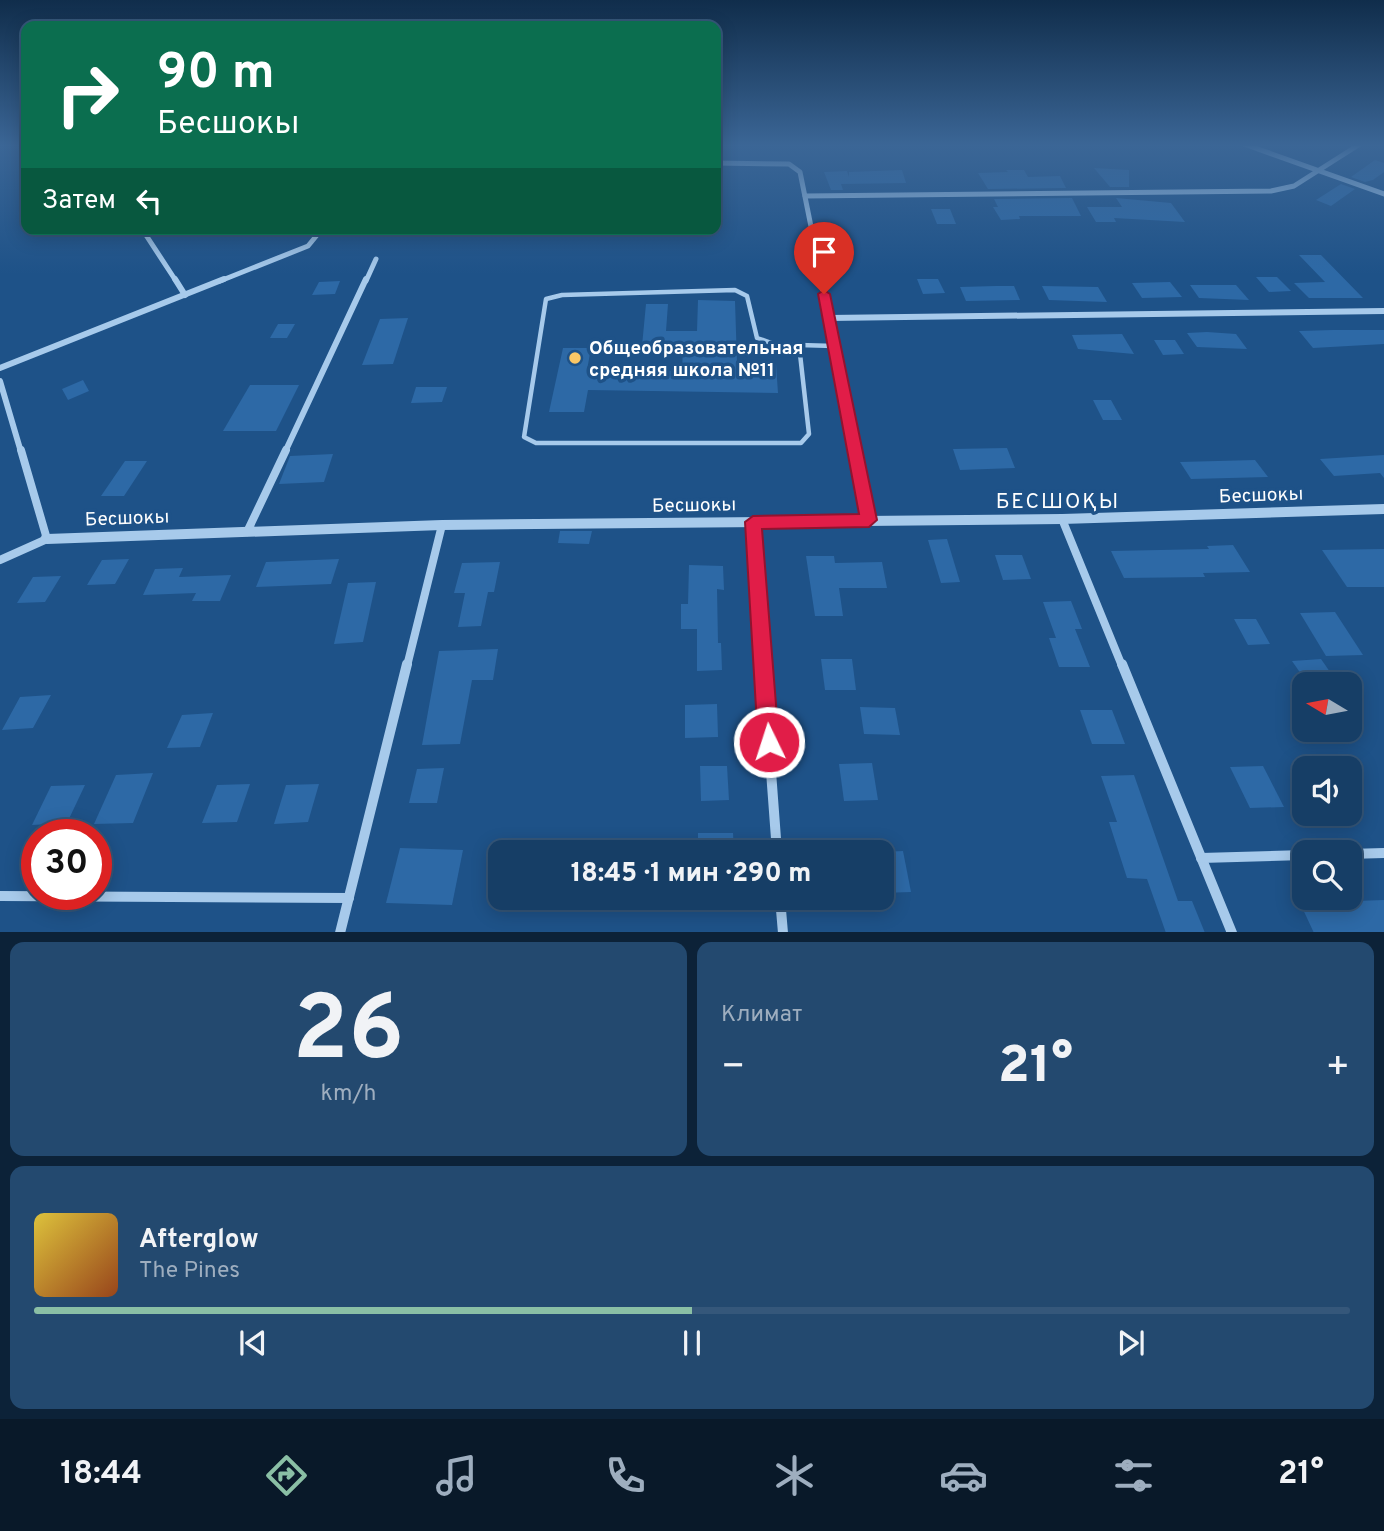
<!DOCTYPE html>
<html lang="ru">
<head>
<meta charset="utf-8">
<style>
	:root { --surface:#163e66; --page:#23496f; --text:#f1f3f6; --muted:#9eaebf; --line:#35577a; --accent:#8abfa5 }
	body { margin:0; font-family:Overpass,sans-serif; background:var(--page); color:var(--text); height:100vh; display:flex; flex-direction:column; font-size:26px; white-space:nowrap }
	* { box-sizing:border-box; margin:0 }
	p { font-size:23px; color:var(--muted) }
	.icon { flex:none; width:38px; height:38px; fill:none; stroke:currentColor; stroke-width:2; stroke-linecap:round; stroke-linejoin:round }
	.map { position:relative; height:932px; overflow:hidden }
	.panel { display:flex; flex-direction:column; gap:10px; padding:10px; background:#0c2238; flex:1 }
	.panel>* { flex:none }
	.banner { position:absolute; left:21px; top:21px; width:700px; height:214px; border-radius:14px; box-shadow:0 4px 18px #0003,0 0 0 2px var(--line); background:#0b6e4f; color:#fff; overflow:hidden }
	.needle { width:46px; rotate:280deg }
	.controls { position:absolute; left:1292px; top:672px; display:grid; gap:14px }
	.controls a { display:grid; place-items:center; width:70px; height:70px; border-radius:14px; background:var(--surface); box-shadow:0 4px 18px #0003,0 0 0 2px var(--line); font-size:35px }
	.speed { position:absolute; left:21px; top:819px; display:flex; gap:14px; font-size:35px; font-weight:700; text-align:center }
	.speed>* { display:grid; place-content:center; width:91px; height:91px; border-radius:50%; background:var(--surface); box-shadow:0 4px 18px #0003,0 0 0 2px var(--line); line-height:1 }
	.speed .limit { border:10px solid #d22; background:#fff; color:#111 }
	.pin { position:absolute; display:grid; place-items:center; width:60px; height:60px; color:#fff; margin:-72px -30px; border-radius:50% 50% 50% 0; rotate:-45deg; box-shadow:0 0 7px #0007 }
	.pin .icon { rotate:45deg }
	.me { position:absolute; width:77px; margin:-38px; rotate:356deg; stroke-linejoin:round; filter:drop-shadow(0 0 5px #0008) }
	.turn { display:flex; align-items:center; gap:24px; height:147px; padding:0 21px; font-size:32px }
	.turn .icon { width:91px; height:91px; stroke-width:2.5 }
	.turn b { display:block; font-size:49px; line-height:60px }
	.then { display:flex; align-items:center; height:66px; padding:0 21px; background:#0003; gap:14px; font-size:26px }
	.big { font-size:52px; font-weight:800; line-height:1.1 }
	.panel .card { flex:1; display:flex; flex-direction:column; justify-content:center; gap:10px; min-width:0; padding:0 24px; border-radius:14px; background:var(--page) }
	.panel .dial { align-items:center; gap:0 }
	.dial b { font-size:91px; line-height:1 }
	.song { display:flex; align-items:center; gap:21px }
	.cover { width:84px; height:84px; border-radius:10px; background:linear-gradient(135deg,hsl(50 70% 55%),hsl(20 70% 35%)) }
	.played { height:7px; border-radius:4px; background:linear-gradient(90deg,var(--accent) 50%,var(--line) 50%) }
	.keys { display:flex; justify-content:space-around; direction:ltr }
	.heat { display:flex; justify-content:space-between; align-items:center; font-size:38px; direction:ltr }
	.panel .tiles { flex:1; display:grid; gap:10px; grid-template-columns:1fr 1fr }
	.card:last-child { grid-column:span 2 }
	.trip { position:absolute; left:488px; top:840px; width:406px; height:70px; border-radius:14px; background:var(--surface); box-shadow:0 4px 18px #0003,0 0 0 2px var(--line); font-weight:800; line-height:70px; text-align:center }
	.tabs { display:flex; height:112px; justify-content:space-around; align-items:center; background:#091929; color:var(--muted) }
	.tabs .icon { width:49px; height:49px }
	.tabs .on { color:var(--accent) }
	.tabs b { font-size:32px; color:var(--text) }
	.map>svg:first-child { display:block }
	.building { fill:#2d69a6 }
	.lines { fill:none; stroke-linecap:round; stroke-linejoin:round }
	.service { stroke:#a7caeb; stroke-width:4.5 }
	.minor-far3 { stroke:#a7caeb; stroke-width:5 }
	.minor-far2 { stroke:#a7caeb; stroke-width:6 }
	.minor-far1 { stroke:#a7caeb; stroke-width:8 }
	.minor { stroke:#a7caeb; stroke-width:10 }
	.tertiary { fill:#a7caeb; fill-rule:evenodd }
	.route { fill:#e11d48; stroke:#92132f; stroke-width:2 }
	.poi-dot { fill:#fac766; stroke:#1e5288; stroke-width:2.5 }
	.labels { text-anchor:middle; stroke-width:7; stroke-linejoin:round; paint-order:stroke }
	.poi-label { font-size:19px; font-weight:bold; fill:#fff; stroke:#1e5288; text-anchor:start }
	.street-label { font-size:19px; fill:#fff; stroke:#1e5288 }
	.neighbourhood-label { font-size:21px; letter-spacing:2px; fill:#fff; stroke:#1e5288 }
</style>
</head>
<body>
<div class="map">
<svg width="1384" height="933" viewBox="0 0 1384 933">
	<rect width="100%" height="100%" fill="#1e5288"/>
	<g class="building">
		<polygon points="1375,160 1384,163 1384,172 1373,180 1365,182 1351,177"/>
		<polygon points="1094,168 1129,170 1129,187 1110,187"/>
		<polygon points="902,170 906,183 841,184 843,190 831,190 824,172 847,171 849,177 849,172"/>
		<polygon points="1006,170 1024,170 1028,177 1060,176 1066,188 988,189 978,173 1008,172"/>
		<polygon points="1341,184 1355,189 1331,206 1316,200"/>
		<polygon points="1072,198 1081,216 1019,216 1020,219 1001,220 993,207 998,207 994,199"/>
		<polygon points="1116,198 1171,203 1185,222 1114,218 1116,222 1096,222 1087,207 1122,207"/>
		<polygon points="931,209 950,209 956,224 937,224"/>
		<polygon points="1299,255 1321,255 1363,298 1309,298 1294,283 1325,282"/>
		<polygon points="1256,277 1277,277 1291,291 1269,292"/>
		<polygon points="917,279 938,279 945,293 923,294"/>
		<polygon points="340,281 335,294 312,295 319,282"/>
		<polygon points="1170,282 1182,297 1142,298 1132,283"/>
		<polygon points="1190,285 1236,285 1249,300 1199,298"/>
		<polygon points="996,286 1014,286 1020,300 966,301 960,287"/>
		<polygon points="1042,286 1098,287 1107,302 1049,300"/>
		<polygon points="698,300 735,301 737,363 776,364 778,393 588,390 584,412 549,412 563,348 591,348 587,370 682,371 683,347 642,346 646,304 668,304 666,331 697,331"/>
		<polygon points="408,318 393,364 362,365 380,319"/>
		<polygon points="278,324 295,324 287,338 270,338"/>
		<polygon points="1333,330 1384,330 1384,344 1313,348 1299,331"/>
		<polygon points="1207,332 1236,334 1247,349 1197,347 1187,333"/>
		<polygon points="1122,334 1134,354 1078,349 1072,335"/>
		<polygon points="1154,340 1175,340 1184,354 1163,355"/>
		<polygon points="83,380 89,391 68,400 62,389"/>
		<polygon points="250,385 299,385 276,431 223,431"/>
		<polygon points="416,387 447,387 442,402 411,403"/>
		<polygon points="1093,400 1111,400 1122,420 1103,420"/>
		<polygon points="1007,448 1015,468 960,470 953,449"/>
		<polygon points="333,454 324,482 279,484 290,456"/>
		<polygon points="1384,455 1384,478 1380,473 1334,476 1320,459"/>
		<polygon points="1255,460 1268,477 1191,479 1180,462"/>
		<polygon points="125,461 147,461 124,496 101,496"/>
		<polygon points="560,531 592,531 589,544 558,543"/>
		<polygon points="947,539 960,582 941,583 928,540"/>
		<polygon points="1233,545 1250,572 1203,573 1205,577 1124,578 1111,551 1209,549 1207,546"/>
		<polygon points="1384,549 1384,587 1347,587 1322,550"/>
		<polygon points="995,555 1022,555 1031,579 1003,580"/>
		<polygon points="806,556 834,556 835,563 882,562 887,588 839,588 843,616 815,616"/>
		<polygon points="129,559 115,584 87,585 102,560"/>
		<polygon points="339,559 331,584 256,587 266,562"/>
		<polygon points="500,562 494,592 488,592 481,626 458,627 465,593 454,593 462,563"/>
		<polygon points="689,565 723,566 724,590 717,589 718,643 721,643 722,670 697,671 697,629 681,629 681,604 688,604"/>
		<polygon points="183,568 179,577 231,575 220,601 192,601 196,593 143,595 155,569"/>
		<polygon points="61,576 45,602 17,603 33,577"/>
		<polygon points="376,582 363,642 334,644 348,583"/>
		<polygon points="1071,601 1082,629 1075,629 1090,667 1059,667 1049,638 1056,638 1043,602"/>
		<polygon points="1335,612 1363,655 1326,656 1300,613"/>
		<polygon points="1234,619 1256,619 1270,644 1248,645"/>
		<polygon points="498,649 493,680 472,680 460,744 422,745 439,651"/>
		<polygon points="821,659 852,659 856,690 825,690"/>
		<polygon points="1321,659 1337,682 1308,684 1292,661"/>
		<polygon points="51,695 33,728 2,730 20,697"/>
		<polygon points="717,704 718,737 685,738 685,705"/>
		<polygon points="860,707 895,708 900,735 864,734"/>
		<polygon points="1080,710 1112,710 1125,744 1092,744"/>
		<polygon points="213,713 200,747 167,748 182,715"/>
		<polygon points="872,763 878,800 844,801 839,764"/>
		<polygon points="700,766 727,766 729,800 701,801"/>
		<polygon points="1263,766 1284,807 1250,808 1230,767"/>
		<polygon points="444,768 437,803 409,803 417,769"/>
		<polygon points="153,773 133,823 94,824 116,775"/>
		<polygon points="1134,775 1178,901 1192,901 1205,933 1166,933 1147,879 1127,878 1109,822 1117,822 1101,776"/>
		<polygon points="250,784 237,822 202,823 217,785"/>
		<polygon points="319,784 308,822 274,824 286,785"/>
		<polygon points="85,785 67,823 32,825 51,786"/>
		<polygon points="698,833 733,833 734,852 698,852"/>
		<polygon points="400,848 463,850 452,905 386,903"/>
		<polygon points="903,851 911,892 882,893 882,852"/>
		<polygon points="1384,900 1384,933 1314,933 1300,903"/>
	</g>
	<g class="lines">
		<g class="service">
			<polygon points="735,290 747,296 757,338 777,345 799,345 809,434 801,443 536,443 524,437 546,299 562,295"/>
			<polyline points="799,345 834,346"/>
		</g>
		<g class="minor-far3">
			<polyline points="1244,144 1384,194"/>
			<polyline points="716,163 789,164 800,172 822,281"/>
			<polyline points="805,196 1271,191 1294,186 1360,144"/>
			<polyline points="142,229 176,281"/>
			<polyline points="220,281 308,246 322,229"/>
			<polyline points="366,281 376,259"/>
		</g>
		<g class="minor-far2">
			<polyline points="175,279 185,295"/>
			<polyline points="821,279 855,452"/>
			<polyline points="829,318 1384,311"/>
			<polyline points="0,368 224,279"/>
			<polyline points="0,381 21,452"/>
			<polyline points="285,452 366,279"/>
		</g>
		<g class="minor-far1">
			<polyline points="855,450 869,520"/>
			<polyline points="1062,519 1122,666"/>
			<polyline points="753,522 763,666"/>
			<polyline points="247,532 286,450"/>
			<polyline points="0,560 47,539 21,450"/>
			<polyline points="407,666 442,525"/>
		</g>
		<g class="minor">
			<polyline points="763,664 777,852"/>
			<polyline points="1122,664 1232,933"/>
			<polyline points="1349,854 1384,853"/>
			<polyline points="1201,858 1304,855"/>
			<polyline points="0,896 349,898"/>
			<polyline points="780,898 783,933"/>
			<polyline points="340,933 407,664"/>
		</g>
		<polygon class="tertiary" points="1384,504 1384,514 1062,524 442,530 47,544 42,543 40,539 42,535 47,534 442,520 1062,514"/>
	</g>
	<linearGradient id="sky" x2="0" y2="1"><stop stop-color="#102d4b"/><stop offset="0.53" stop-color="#3b6696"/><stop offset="1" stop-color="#3b6696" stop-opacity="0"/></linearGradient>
	<rect width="1384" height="274" fill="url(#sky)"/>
	<polygon class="route" points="824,290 830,294 877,520 869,527 762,529 779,742 776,750 769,753 762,750 758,742 745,522 753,516 859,514 818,294"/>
	<circle class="poi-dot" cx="575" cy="358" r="7"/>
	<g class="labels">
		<g class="poi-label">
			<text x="589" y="354">Общеобразовательная<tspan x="589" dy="22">средняя школа №11</tspan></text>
		</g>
		<g class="street-label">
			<text transform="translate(1261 494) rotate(-2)" y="7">Бесшокы</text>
			<text transform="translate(694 504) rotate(-1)" y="7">Бесшокы</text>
			<text transform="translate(127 517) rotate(-2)" y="7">Бесшокы</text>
		</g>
		<g class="neighbourhood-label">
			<text x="1058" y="508">БЕСШОҚЫ</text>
		</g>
	</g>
</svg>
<div class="controls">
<a><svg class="needle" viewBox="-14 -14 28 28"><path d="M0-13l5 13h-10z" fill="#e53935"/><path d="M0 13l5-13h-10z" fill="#9eaebf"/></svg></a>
<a><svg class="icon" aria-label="sound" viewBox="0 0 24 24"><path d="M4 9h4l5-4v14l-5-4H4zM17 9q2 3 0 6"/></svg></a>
<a><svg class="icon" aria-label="search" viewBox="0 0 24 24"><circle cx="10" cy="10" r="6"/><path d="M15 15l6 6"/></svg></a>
</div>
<div class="speed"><div class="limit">30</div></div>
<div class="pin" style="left:824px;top:294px;background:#d93025"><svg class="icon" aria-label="arrive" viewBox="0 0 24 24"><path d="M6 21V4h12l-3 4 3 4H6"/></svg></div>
<svg class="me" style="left:769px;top:742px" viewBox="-20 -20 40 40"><circle r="17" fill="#e11d48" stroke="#fff" stroke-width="3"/><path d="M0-11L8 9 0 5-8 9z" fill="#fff"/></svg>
<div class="trip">18:45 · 1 мин · 290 m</div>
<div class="banner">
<div class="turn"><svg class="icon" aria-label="right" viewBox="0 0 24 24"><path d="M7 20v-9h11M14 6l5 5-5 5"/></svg><div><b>90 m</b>Бесшокы</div></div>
<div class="then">Затем<svg class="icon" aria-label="left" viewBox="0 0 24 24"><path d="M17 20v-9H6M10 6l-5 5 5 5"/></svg></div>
</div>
</div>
<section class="panel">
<div class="tiles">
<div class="card dial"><b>26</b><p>km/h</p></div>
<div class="card"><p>Климат</p>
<div class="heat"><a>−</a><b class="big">21°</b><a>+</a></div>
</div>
<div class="card">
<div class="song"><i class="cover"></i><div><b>Afterglow</b><p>The Pines</p></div></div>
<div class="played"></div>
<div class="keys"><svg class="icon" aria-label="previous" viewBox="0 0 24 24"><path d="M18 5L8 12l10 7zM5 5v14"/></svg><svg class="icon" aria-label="pause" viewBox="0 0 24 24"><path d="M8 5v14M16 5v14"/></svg><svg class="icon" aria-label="next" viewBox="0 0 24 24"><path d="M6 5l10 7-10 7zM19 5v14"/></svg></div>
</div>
</div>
</section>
<nav class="tabs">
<b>18:44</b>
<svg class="icon on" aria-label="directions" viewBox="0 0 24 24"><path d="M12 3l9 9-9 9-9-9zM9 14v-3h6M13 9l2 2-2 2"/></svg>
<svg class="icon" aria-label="music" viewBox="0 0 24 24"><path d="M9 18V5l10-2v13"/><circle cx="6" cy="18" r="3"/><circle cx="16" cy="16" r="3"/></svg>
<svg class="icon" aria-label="phone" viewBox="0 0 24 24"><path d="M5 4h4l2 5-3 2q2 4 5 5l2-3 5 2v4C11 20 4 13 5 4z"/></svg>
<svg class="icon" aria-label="climate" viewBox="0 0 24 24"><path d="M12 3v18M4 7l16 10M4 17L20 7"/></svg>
<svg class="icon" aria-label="car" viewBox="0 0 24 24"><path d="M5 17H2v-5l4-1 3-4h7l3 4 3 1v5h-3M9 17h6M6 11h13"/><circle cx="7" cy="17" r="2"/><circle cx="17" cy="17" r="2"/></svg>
<svg class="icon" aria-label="filters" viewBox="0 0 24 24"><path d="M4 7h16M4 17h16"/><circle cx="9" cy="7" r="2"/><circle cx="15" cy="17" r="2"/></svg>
<b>21°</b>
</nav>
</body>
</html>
